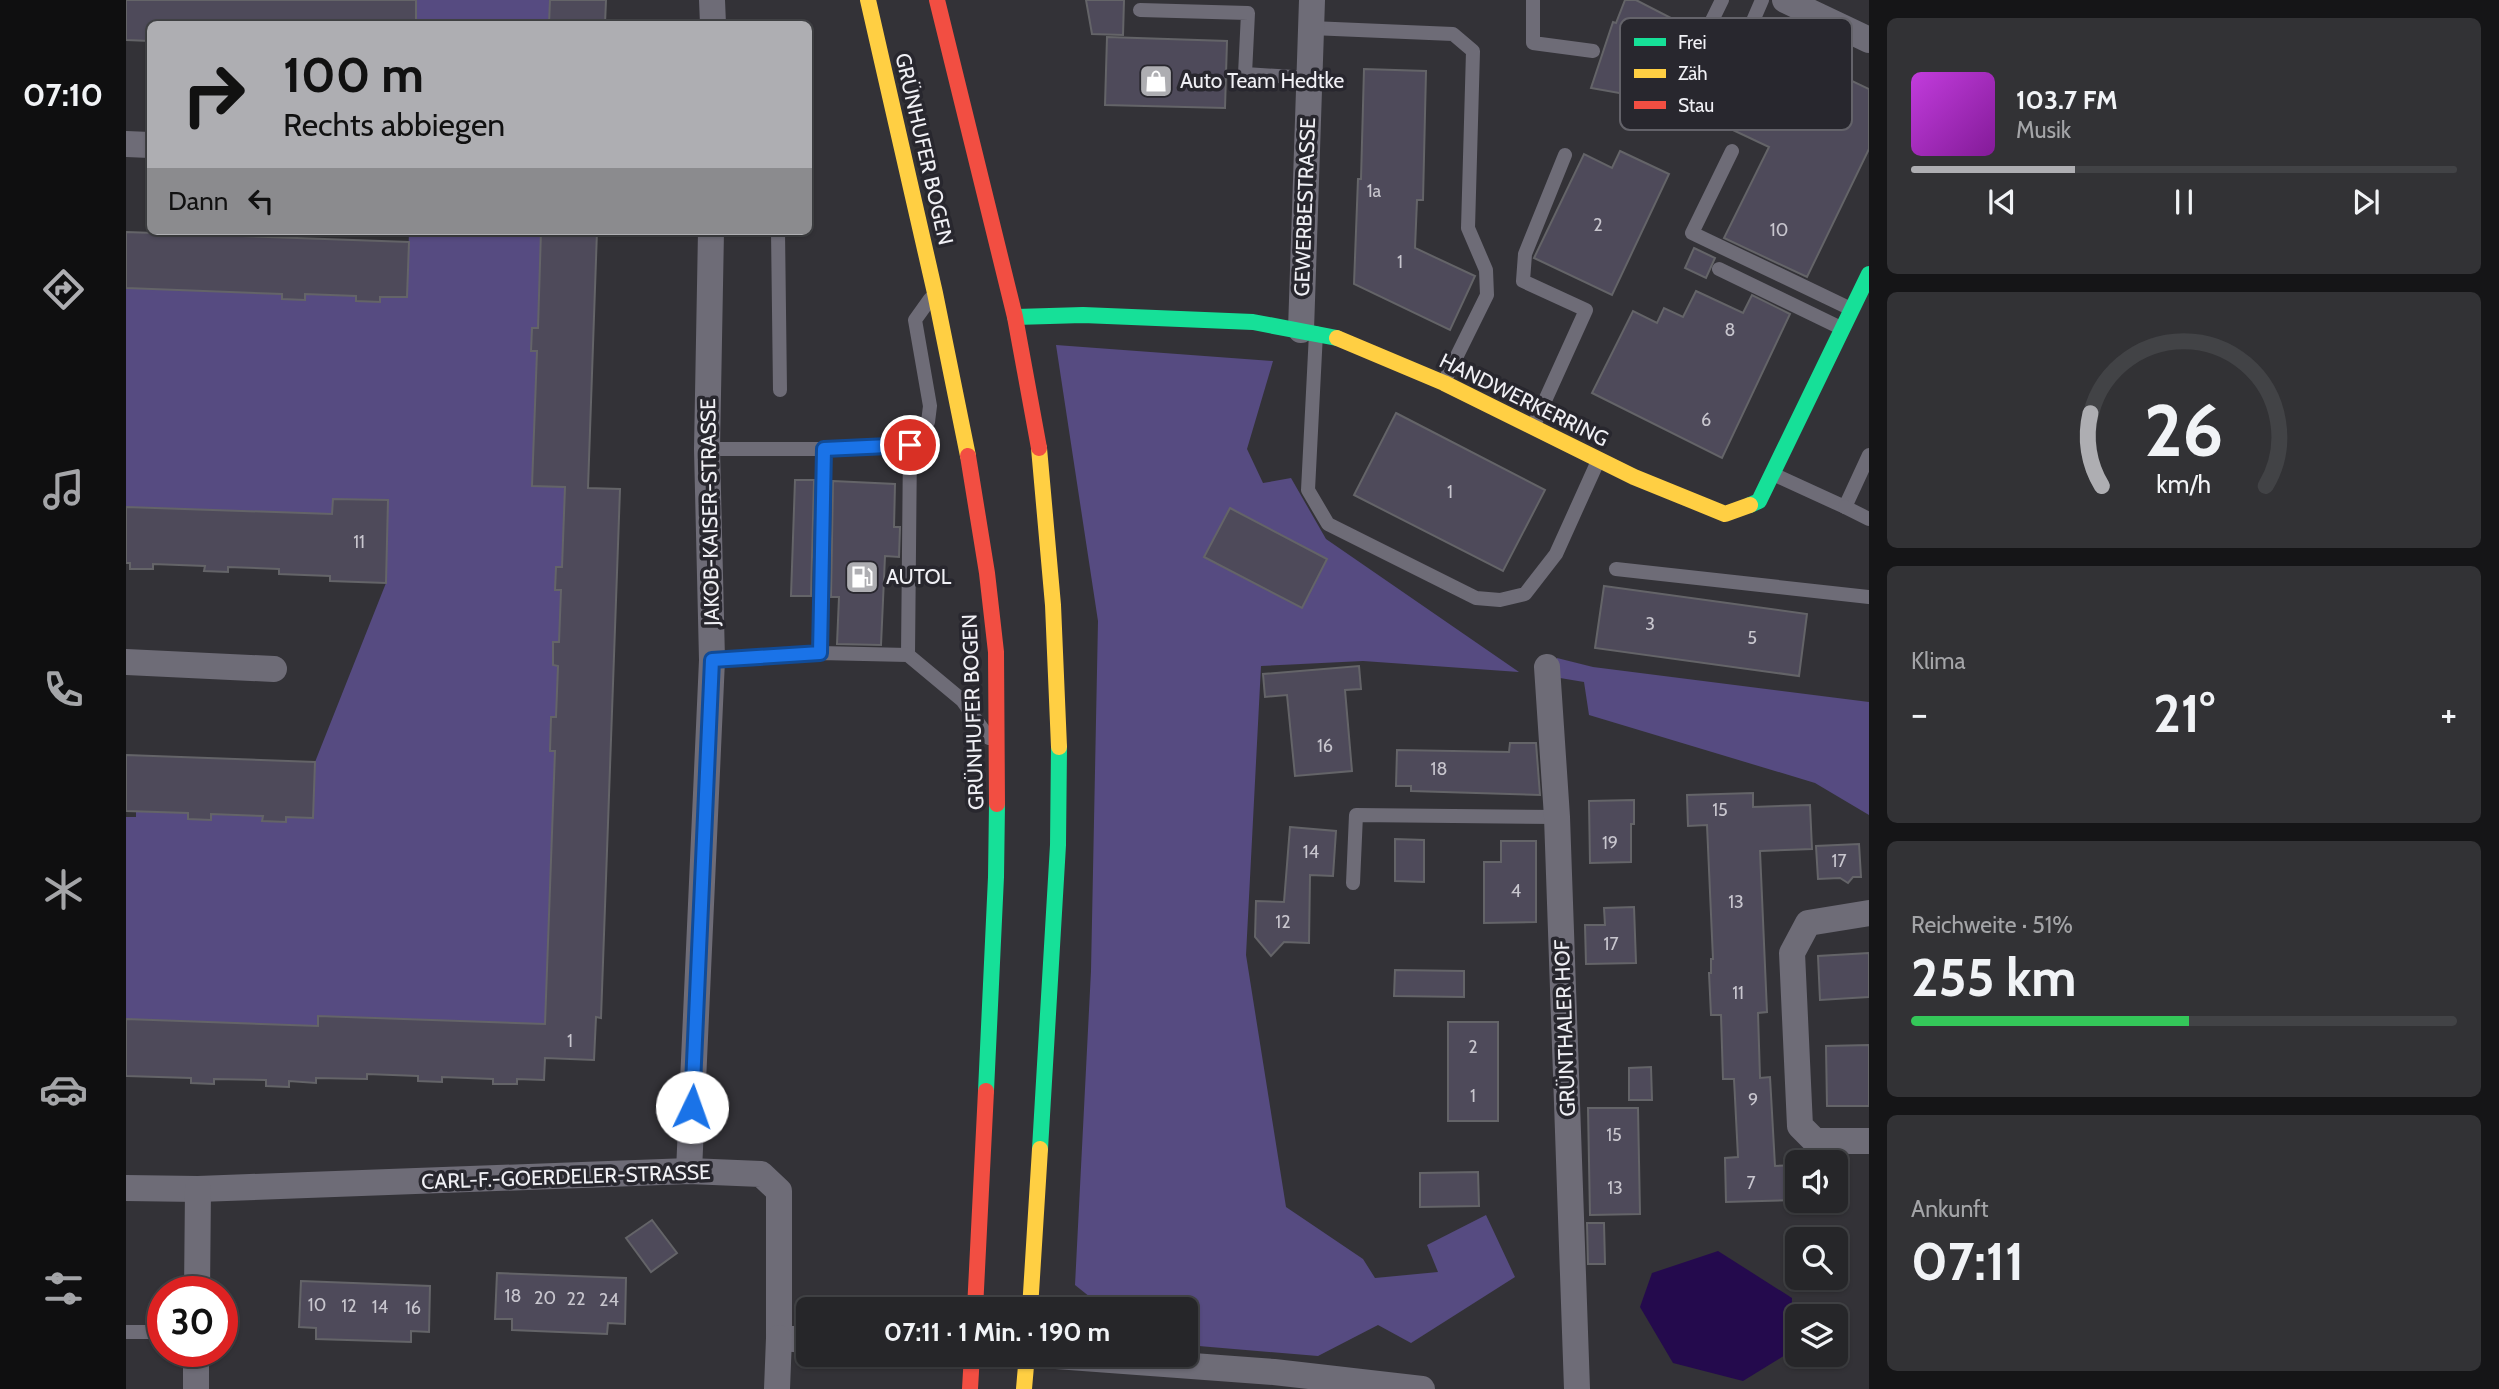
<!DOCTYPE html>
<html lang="de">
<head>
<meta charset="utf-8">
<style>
	:root { --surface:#262629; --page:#323235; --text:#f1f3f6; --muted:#a4a5a8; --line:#424346; --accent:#aeaeb2 }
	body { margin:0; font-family:Cabin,sans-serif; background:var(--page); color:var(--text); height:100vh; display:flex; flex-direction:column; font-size:26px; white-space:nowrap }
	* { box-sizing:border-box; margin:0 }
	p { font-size:23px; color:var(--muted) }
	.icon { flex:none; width:38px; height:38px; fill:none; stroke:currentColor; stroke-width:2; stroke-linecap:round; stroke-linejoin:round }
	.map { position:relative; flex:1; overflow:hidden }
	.panel { display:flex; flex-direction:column; gap:18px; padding:18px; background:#151517; width:630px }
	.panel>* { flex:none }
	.hud { position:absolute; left:21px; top:21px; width:665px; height:214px; border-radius:10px; box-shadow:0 2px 5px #0004,0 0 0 2px var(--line); background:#aeaeb2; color:#111; overflow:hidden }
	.tools { position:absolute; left:1659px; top:1150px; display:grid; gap:14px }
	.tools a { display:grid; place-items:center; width:63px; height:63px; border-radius:10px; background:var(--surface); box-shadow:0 2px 5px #0004,0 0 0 2px var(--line); font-size:35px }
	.speed { position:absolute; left:21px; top:1276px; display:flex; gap:14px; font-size:35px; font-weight:700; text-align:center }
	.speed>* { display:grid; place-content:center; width:91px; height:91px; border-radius:50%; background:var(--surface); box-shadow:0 2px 5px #0004,0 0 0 2px var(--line); line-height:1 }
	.speed .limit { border:10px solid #d22; background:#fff; color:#111 }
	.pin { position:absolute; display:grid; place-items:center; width:60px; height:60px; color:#fff; margin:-30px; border:4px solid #fff; border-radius:50%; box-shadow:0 2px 7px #0007 }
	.me { position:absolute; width:77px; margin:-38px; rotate:3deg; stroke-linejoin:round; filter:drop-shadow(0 0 5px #0008) }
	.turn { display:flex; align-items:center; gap:24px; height:147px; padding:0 21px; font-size:32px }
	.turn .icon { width:91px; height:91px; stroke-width:2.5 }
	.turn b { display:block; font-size:49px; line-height:60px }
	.then { display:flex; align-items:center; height:66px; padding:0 21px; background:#0003; gap:14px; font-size:26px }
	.big { font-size:52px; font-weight:700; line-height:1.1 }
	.panel .card { flex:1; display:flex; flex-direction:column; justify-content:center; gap:10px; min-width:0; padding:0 24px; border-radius:10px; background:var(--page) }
	.panel .dial { align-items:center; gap:0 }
	.dial svg { height:182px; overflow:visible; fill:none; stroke:var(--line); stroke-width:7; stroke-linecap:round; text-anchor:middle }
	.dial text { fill:var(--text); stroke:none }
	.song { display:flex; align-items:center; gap:21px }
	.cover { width:84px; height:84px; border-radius:10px; background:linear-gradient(135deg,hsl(290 70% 55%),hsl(290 70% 35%)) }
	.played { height:7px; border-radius:4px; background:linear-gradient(90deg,var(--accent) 30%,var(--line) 30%) }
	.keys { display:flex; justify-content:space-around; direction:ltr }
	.heat { display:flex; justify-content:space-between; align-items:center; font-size:38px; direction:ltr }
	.charge { height:10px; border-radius:5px; background:linear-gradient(90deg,#34c759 51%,var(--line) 0) }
	.trip { position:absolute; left:670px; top:1297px; width:402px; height:70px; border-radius:10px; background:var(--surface); box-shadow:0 2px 5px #0004,0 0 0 2px var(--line); font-weight:700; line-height:70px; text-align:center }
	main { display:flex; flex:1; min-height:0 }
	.tabs { display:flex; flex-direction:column; width:126px; justify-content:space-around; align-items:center; background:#0f0f10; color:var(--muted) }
	.tabs .icon { width:49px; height:49px }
	.tabs .active { color:var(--accent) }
	.tabs b { font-size:32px; color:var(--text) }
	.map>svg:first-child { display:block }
	.green { fill:#564b81 }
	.water { fill:#240a4d }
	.building { fill:#4e4a5a; stroke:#646468; stroke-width:2 }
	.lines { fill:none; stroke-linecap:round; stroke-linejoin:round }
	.lane { stroke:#6e6c77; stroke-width:14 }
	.street { stroke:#6e6c77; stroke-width:26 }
	.fast { stroke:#16e098; stroke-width:16 }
	.slow { stroke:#ffcf43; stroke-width:16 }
	.jam { stroke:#f24e42; stroke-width:16 }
	.route-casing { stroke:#114b97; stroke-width:18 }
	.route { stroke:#1a73e8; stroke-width:12 }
	.labels { text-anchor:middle; stroke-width:7; stroke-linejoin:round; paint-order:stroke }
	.number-label { font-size:18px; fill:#c8c6ce }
	.poi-label { font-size:21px; fill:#f0f0f5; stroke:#28272e; text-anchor:start }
	.street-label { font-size:21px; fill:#f0f0f5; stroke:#28272e }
	.key { fill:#28272e; stroke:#64636a; stroke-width:2 }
	.key-label { font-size:19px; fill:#f0f0f5 }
</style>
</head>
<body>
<main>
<nav class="tabs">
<b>07:10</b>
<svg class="icon active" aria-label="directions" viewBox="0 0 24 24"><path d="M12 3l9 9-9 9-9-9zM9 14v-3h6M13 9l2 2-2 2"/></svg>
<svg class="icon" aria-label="music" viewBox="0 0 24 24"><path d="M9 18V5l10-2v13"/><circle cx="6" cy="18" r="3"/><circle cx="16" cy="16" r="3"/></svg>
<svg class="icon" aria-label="phone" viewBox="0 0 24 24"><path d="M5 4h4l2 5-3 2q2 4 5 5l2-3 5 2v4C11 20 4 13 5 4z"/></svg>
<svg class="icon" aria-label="climate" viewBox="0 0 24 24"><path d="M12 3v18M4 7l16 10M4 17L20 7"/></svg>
<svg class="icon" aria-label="car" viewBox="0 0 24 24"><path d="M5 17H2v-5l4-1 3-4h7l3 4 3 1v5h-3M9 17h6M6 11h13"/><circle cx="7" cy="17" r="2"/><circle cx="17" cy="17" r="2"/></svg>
<svg class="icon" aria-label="filters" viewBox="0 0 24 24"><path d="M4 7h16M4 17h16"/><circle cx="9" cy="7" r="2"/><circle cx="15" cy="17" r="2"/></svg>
</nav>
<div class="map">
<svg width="1743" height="1389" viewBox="0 0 1743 1389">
	<rect width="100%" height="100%" fill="#333237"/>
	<g class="green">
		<polygon points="290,0 424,0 423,24 290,24"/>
		<polygon points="283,231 415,231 412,328 405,351 411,351 406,485 439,487 436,567 430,568 429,590 435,590 433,642 427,642 427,665 432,666 430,717 425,717 424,750 435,751 430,1025 193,1016 192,1026 0,1019 0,817 10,817 10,811 62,813 62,819 79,820 85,814 137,816 137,821 159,822 160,817 187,818 189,762 260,583 262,501 207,499 206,514 0,507 0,288 156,294 156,299 179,300 179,294 230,296 231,301 253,302 254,297 281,297"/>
		<polygon points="930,345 1147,361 1121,449 1137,483 1165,478 1200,539 1393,672 1237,661 1135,666 1120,955 1160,1207 1237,1259 1249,1278 1312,1272 1301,1245 1360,1215 1389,1277 1285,1343 1252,1325 1192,1356 1061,1345 1060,1309 979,1309 949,1285 965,971 972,621"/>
		<polygon points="1431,658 1467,667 1743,702 1743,815 1689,783 1463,715 1458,682 1428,677"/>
	</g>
	<polygon class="water" points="1592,1251 1666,1298 1664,1352 1617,1381 1547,1363 1514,1307 1526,1273"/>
	<g class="building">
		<polygon points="0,0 290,0 290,24 24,24 24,41 0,40"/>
		<polygon points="424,0 480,0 479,24 423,24"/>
		<polygon points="960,0 998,0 997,35 966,34"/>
		<polygon points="1499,0 1510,0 1547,19 1542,37 1570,54 1588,58 1583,69 1700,125 1722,79 1743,89 1743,149 1681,277 1598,238 1643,147 1575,115 1578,108 1465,88 1487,22 1490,23"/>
		<polygon points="981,37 1101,41 1099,108 979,105"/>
		<polygon points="1238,69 1300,71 1297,200 1291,200 1289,248 1349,276 1324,330 1228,284 1232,179 1235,179"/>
		<polygon points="1494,151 1543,174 1486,295 1408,258 1458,154 1486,168"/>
		<polygon points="415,231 471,231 462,488 494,489 475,1018 470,1017 468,1060 419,1058 418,1080 391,1079 391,1084 367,1084 367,1079 316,1077 316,1082 292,1081 292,1076 241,1074 241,1079 190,1078 190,1083 163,1081 163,1087 140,1086 140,1080 88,1079 88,1084 65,1083 65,1078 0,1076 0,1019 192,1026 192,1016 419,1024 429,751 424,751 425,717 430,717 432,666 427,665 427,642 433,642 435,590 429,590 430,567 436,567 439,487 406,486 411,351 405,351 406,328 412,328"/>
		<polygon points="0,232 283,242 281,297 254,297 254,302 230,301 230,296 179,294 179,300 156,299 156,294 0,288"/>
		<polygon points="1568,248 1589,258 1580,278 1559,268"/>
		<polygon points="1570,291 1617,313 1626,295 1664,314 1596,458 1466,393 1507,311 1531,323 1538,308 1557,317"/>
		<polygon points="1270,413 1419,490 1377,571 1228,495"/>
		<polygon points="669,480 688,480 685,596 665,596"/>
		<polygon points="707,481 769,484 768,527 774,527 773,557 759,556 755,645 711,644 713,597 705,597"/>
		<polygon points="207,499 262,500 260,583 204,581 204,576 153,574 153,569 102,567 102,572 78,571 79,566 27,564 27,569 4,569 4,563 0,563 0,507 206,514"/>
		<polygon points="1104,508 1201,559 1176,608 1078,557"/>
		<polygon points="1478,586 1681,614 1673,676 1469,648"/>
		<polygon points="1233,666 1235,689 1219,690 1226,771 1169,776 1161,695 1139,697 1137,674"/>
		<polygon points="1384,743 1410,743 1414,795 1285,791 1285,786 1270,786 1271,750 1383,752"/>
		<polygon points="0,755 189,762 187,818 160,817 160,822 136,821 137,816 85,814 85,820 62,819 62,813 0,811"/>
		<polygon points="1627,793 1627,807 1684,805 1686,849 1634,851 1641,1012 1632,1013 1634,1078 1644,1077 1649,1166 1671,1165 1671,1200 1600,1202 1599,1158 1612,1157 1608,1079 1597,1079 1595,1015 1585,1015 1583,973 1585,973 1585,959 1587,959 1581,825 1562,826 1561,795"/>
		<polygon points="1508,800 1508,824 1505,824 1505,862 1464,863 1463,801"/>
		<polygon points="1164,827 1210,831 1207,876 1184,875 1183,943 1158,942 1145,956 1129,937 1130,901 1158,902"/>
		<polygon points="1269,839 1298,840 1298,882 1269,881"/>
		<polygon points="1375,841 1410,841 1410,922 1358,923 1358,862 1375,862"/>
		<polygon points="1733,844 1735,877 1727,877 1722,883 1714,878 1692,879 1690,846"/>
		<polygon points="1508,907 1510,963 1460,964 1459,925 1479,925 1478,908"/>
		<polygon points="1743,953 1743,997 1694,1000 1692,956"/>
		<polygon points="1269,970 1338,971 1338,997 1268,996"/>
		<rect x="1322" y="1022" width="50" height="99"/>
		<polygon points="1743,1045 1743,1106 1701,1106 1700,1046"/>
		<polygon points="1525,1067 1526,1100 1503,1100 1503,1068"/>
		<polygon points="1462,1108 1512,1108 1514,1214 1464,1215"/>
		<polygon points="1352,1172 1353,1206 1294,1207 1294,1173"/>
		<polygon points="526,1220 551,1253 525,1272 500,1238"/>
		<polygon points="1461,1223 1478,1223 1479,1264 1462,1264"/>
		<polygon points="371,1273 500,1278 499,1324 482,1323 481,1334 386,1330 386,1319 369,1319"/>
		<polygon points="175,1281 304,1286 303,1332 285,1331 285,1342 190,1339 190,1328 173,1327"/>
	</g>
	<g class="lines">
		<g class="lane">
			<polyline points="1407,0 1407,43 1467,51"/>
			<polyline points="1636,0 1608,65 1699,108"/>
			<polyline points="1014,10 1122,13 1119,74 1184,78"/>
			<polyline points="1185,28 1327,34 1347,51 1342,228 1360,270 1361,295 1318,382"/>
			<polyline points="1574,45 1596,0"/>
			<polyline points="1606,151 1566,233 1725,309"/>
			<polyline points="652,231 654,390"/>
			<polyline points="1593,269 1715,328"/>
			<polyline points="1190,333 1182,490 1202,524 1350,598 1374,600 1399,594 1430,554 1472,461"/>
			<polyline points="1407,427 1460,310 1397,281 1399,254 1439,155"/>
			<polyline points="581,449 698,449 784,445"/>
			<polyline points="1649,475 1719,507 1743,455"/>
			<polyline points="1719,507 1743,519"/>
			<polyline points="1490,569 1743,597"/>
			<polyline points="694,653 698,449"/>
			<polyline points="782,655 784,445 802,422 804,406 789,320 804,299"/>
			<polyline points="586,660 694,653 782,655 836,700 863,738"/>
			<polyline points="1227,883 1230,815 1431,817"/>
			<polyline points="0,1332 37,1332"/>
		</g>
		<g class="street">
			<polyline points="586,0 587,24"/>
			<polyline points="1659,0 1743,40"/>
			<polyline points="0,144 24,145"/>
			<polyline points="1175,330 1186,0"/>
			<polyline points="0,662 148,669"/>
			<polyline points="1421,667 1431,817 1451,1389"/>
			<polyline points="1743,913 1682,923 1666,953 1674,1126 1689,1141 1743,1141"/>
			<polyline points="563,1171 586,660 581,449 585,231"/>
			<polyline points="0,1188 72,1189 563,1171 635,1174 653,1191 653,1338 682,1340"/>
			<polyline points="71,1292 72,1189"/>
			<polyline points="903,1354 1148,1372 1296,1389"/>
			<polyline points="70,1389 70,1351"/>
			<polyline points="651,1389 653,1338"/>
		</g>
		<g class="fast">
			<polyline points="889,317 957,315 1127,322 1211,338"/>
			<polyline points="1624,505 1633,501 1743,274"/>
			<polyline points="860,1091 870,877 871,804"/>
			<polyline points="914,1149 932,845 933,747"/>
		</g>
		<g class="slow">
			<polyline points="742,0 809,293 842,456"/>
			<polyline points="1211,338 1318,383 1508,477 1599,514 1624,505"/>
			<polyline points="913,448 927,605 933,747"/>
			<polyline points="904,1309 914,1149"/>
			<polyline points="898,1389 901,1354"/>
		</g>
		<g class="jam">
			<polyline points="811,0 889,317 913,448"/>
			<polyline points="842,456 861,573 870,652 871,804"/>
			<polyline points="849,1309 860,1091"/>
			<polyline points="844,1389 846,1354"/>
		</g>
	</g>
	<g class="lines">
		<g class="route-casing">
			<polyline id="route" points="566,1107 586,660 694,653 698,449 784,445"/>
		</g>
		<use href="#route" class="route"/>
	</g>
	<defs>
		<g id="shop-square" transform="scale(1.75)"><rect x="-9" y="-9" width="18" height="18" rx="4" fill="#aeaeb2" stroke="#28272e"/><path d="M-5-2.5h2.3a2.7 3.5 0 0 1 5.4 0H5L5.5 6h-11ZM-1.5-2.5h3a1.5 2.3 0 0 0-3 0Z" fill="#fff"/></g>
		<g id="fuel-square" transform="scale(1.75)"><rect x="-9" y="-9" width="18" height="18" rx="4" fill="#aeaeb2" stroke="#28272e"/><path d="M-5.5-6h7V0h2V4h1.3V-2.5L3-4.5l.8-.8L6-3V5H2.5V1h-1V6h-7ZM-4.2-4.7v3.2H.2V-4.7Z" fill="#fff"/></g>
	</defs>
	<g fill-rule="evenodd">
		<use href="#shop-square" x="1030" y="81"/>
		<use href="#fuel-square" x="736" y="577"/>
	</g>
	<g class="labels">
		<g class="number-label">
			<text x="1248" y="197">1a</text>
			<text x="1472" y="231">2</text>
			<text x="1653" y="236">10</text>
			<text x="1274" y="268">1</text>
			<text x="1604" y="336">8</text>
			<text x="1580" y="426">6</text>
			<text x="1324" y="498">1</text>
			<text x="233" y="548">11</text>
			<text x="1524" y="630">3</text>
			<text x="1626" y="644">5</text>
			<text x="1199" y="752">16</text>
			<text x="1313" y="775">18</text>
			<text x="1594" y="816">15</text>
			<text x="1484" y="849">19</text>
			<text x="1185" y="858">14</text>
			<text x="1713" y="867">17</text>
			<text x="1390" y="897">4</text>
			<text x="1610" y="908">13</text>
			<text x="1157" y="928">12</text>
			<text x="1485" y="950">17</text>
			<text x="1612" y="999">11</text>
			<text x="444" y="1047">1</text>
			<text x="1347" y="1053">2</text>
			<text x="1347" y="1102">1</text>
			<text x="1627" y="1106">9</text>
			<text x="1488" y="1141">15</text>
			<text x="1625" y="1189">7</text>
			<text x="1489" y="1194">13</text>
			<text x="387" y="1302">18</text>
			<text x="419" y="1304">20</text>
			<text x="450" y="1305">22</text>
			<text x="483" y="1306">24</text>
			<text x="191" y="1311">10</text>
			<text x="223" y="1312">12</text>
			<text x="254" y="1313">14</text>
			<text x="287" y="1314">16</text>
		</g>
		<g class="poi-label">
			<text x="1054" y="88">Auto Team Hedtke</text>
			<text x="760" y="584">AUTOL</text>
		</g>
		<g class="street-label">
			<text transform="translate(798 149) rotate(77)" y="7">GRÜNHUFER BOGEN</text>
			<text transform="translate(1179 207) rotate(-88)" y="7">GEWERBESTRASSE</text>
			<text transform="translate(1398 400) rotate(26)" y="7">HANDWERKERRING</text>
			<text transform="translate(584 512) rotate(-91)" y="7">JAKOB-KAISER-STRASSE</text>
			<text transform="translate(847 712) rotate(-92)" y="7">GRÜNHUFER BOGEN</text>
			<text transform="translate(1439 1028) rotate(-92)" y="7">GRÜNTHALER HOF</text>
			<text transform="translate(440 1177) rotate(-2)" y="7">CARL-F.-GOERDELER-STRASSE</text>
		</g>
	</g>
	<rect x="1494" y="18" width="232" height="112" rx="10" class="key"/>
	<rect x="1508" y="38" width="32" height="8" fill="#16e098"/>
	<rect x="1508" y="69" width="32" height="9" fill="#ffcf43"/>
	<rect x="1508" y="101" width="32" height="8" fill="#f24e42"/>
	<g class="key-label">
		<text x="1552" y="49">Frei</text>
		<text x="1552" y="80">Zäh</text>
		<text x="1552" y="112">Stau</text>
	</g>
</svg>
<div class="tools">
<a><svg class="icon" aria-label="sound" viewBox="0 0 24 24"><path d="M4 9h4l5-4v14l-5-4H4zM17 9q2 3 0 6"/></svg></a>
<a><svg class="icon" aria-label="search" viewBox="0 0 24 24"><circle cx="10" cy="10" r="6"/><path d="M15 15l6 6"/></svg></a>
<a><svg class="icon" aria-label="layers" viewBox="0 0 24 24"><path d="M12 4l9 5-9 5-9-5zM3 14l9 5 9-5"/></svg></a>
</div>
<div class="speed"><div class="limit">30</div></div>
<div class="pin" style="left:784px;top:445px;background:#d93025"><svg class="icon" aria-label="arrive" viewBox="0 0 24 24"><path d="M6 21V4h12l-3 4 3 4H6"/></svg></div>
<svg class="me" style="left:566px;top:1107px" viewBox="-20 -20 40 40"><circle r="19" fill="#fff"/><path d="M0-13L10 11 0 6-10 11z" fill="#1a73e8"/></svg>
<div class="trip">07:11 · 1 Min. · 190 m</div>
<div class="hud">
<div class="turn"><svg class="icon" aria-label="right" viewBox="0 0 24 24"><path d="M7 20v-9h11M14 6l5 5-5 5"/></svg><div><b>100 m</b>Rechts abbiegen</div></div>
<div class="then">Dann<svg class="icon" aria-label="left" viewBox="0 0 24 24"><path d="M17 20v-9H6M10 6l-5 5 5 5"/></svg></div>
</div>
</div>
<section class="panel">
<div class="card">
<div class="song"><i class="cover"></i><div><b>103.7 FM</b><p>Musik</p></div></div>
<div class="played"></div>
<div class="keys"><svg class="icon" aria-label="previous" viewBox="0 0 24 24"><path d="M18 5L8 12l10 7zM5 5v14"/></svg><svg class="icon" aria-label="pause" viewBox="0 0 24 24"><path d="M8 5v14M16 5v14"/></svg><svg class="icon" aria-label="next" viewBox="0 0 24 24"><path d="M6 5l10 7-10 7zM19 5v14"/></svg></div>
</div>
<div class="card dial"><svg viewBox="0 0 100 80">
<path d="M14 69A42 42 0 1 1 86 69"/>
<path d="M14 69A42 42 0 0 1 9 37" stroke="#aeaeb2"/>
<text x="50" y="56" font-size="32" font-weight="700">26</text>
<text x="50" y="72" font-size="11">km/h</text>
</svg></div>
<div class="card"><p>Klima</p>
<div class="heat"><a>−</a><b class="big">21°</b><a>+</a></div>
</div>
<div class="card"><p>Reichweite · 51%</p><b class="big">255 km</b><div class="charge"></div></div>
<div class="card"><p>Ankunft</p><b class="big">07:11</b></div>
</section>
</main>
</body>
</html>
